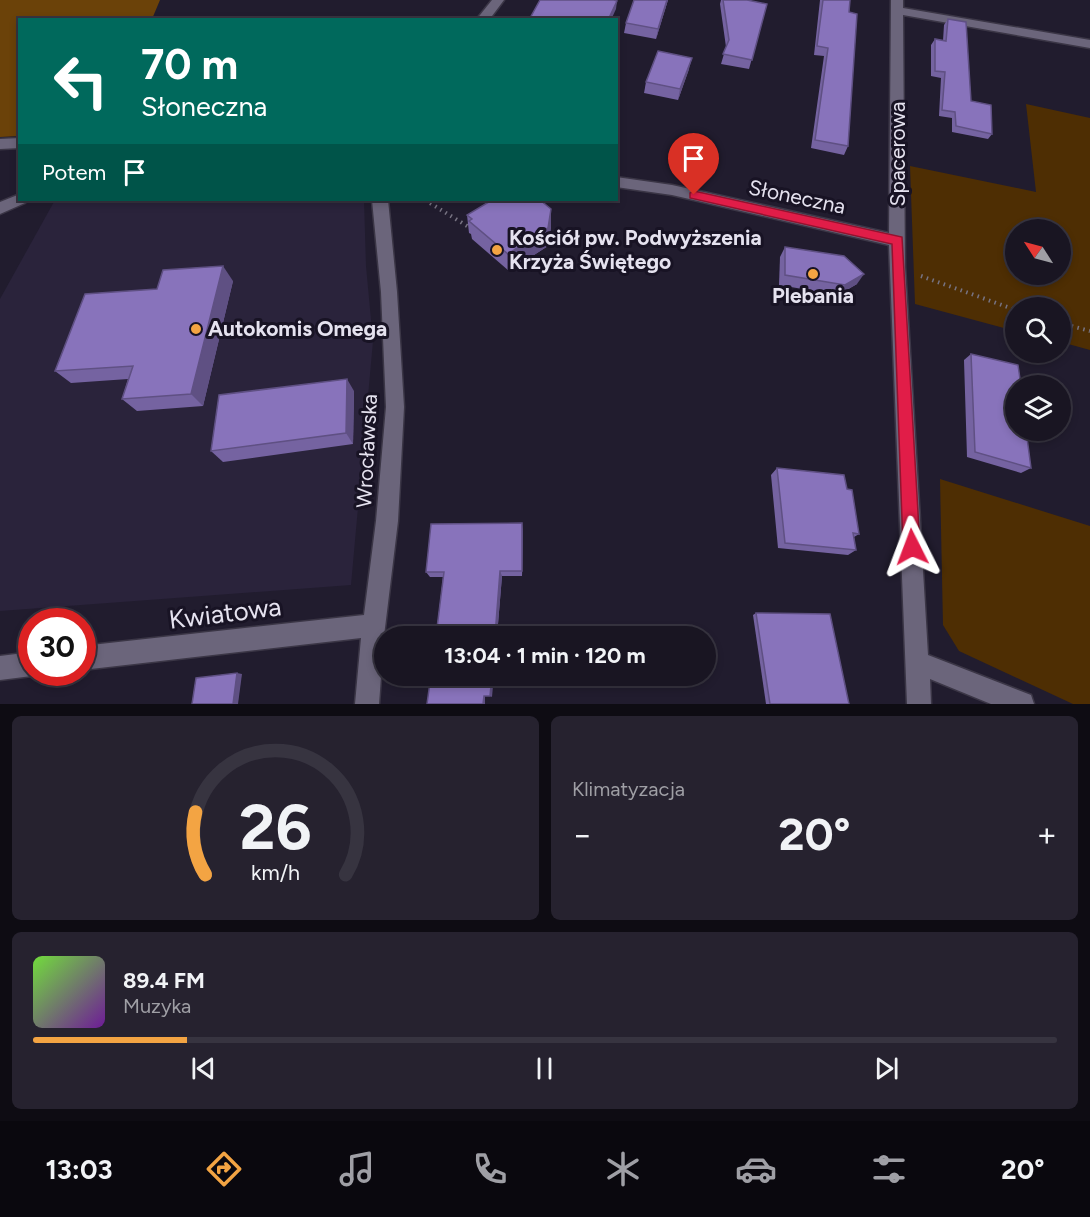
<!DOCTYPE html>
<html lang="pl">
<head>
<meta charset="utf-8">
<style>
	:root { --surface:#191522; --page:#26222f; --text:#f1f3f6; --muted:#9f9fa5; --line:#373440; --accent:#f3a443 }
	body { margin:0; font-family:Figtree,sans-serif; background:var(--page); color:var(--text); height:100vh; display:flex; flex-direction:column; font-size:22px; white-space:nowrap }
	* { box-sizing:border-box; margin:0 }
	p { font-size:20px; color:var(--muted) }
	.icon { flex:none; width:33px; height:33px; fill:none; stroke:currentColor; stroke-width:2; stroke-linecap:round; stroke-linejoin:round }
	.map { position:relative; height:704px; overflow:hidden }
	.drawer { display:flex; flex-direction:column; gap:12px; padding:12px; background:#0e0c13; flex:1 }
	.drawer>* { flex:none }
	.banner { position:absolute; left:18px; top:18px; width:600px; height:183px; border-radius:0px; box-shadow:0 3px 9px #0003,0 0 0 2px var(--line); background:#00695c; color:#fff; overflow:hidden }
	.needle { width:39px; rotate:306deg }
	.fabs { position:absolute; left:1005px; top:219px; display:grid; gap:12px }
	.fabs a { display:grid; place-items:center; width:66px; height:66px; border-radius:50%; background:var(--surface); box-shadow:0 3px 9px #0003,0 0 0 2px var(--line); font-size:30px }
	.speed { position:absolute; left:18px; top:608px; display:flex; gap:12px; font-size:30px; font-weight:700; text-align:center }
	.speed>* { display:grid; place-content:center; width:78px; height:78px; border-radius:50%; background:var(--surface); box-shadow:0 3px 9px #0003,0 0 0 2px var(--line); line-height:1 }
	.speed .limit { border:9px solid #d22; background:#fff; color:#111 }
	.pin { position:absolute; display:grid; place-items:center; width:51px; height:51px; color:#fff; margin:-62px -26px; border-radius:50% 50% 50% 0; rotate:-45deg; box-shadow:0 0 6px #0007 }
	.pin .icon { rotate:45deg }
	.me { position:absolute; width:66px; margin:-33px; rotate:357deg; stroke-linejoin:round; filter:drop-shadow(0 0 4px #0008) }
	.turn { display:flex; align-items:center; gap:21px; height:126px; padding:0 24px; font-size:27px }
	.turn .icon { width:78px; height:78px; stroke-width:2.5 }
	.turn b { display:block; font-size:42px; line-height:51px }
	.then { display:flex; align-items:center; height:57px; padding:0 24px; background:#0003; gap:12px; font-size:22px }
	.big { font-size:45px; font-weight:700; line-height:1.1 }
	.drawer .card { flex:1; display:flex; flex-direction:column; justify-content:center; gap:9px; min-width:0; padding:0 21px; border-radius:9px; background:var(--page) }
	.drawer .dial { align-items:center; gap:0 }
	.dial svg { height:156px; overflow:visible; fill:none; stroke:var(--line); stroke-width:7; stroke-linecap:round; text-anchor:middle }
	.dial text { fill:var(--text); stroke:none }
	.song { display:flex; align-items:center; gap:18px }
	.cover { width:72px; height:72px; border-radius:9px; background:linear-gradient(135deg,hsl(100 70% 55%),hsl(280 70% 35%)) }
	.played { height:6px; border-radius:3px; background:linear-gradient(90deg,var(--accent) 15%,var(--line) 15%) }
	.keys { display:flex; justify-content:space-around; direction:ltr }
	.heat { display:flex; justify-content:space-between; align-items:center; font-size:33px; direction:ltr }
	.drawer .tiles { flex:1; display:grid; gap:12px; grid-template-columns:1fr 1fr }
	.card:last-child { grid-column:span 2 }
	.trip { position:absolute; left:374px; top:626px; width:342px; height:60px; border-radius:30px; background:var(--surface); box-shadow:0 3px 9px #0003,0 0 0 2px var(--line); font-weight:700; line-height:60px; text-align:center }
	.tabs { display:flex; height:96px; justify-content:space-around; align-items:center; background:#0a080e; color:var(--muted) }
	.tabs .icon { width:42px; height:42px }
	.tabs .current { color:var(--accent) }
	.tabs b { font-size:27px; color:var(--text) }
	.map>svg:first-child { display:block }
	.built { fill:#2a233b }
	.green { fill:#4e2e03; fill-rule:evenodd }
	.forest { fill:#6b4209 }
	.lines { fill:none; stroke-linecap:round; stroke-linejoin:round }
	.minor-casing { stroke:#3b3646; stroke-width:3 }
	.path { stroke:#777382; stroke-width:4; stroke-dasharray:1.5 4.5; stroke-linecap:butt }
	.minor { fill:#6b657b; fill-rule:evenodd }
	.wall { fill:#7563a1 }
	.shaded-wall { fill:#5f5083 }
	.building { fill:#8873bb; stroke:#5f5083; stroke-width:1.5 }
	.route { fill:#e11d48; stroke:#92132f; stroke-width:1.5 }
	.poi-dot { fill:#f3a443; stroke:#181324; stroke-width:2 }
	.labels { text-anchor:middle; stroke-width:6; stroke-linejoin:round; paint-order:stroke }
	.street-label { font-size:21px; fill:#e5e2ef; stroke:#181324 }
	.poi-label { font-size:21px; font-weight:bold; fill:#e5e2ef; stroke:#181324; text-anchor:start }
	.near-street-label { font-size:26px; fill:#e5e2ef; stroke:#181324 }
</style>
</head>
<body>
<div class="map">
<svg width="1090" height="704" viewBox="0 0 1090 704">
	<rect width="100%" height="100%" fill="#211c2e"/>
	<polygon class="built" points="55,200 364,200 366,266 373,341 351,585 0,611 0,299"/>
	<g class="green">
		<path d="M1026,104L1090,118V350L1061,342L1060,308H1016L1015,331L915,304L910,166L1036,192ZM1016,230H1060V274H1016Z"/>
		<polygon points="940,479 1090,526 1090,704 1073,704 959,651 943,625"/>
	</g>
	<polygon class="forest" points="0,0 160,0 152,19 20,20 19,136 0,137"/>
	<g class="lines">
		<g class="minor-casing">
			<g id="minor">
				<polygon points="492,0 504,0 489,20 476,20"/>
				<polygon points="891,0 903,0 903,8 1090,40 1090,48 903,15 905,267 928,655 1031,695 1034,704 991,704 930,679 931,704 907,704 889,245 672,195 616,187 616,177 672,185 889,233"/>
				<polygon points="20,138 20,148 0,149 0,139"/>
				<polygon points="20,194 20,200 27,200 25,203 0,214 0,202"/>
				<polygon points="372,200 388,200 397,292 404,407 398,521 384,636 379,704 355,704 361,638 82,670 82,646 364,615 376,521 386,407 381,292"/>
				<polygon points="32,652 32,672 40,672 32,676 0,680 0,656"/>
			</g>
		</g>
		<g class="path">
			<polyline points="425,200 472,229"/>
			<polyline points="921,276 1016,310"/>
			<polyline points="1060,323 1090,331"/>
		</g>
		<use href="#minor" class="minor"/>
	</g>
	<g class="wall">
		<polygon points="634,0 668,0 656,39 624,33 626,23"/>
		<polygon points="721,0 747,0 767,4 749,69 721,64 726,47 720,4"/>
		<polygon points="820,0 850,0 849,12 848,146 844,155 811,148 824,56 814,55"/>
		<polygon points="948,19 971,101 992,134 988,139 952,132 952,118 939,116 941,78 931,76 931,45 935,39 943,41 944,25"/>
		<polygon points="689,69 678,100 644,93 646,82"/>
		<polygon points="467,215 551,227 548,246 509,271 472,239 471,234 469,233"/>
		<polygon points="785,247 857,284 838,295 779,285 780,257"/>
		<polygon points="233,281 203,406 137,411 122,399 128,379 71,383 55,371 157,289"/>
		<polygon points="971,354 1031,468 1021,473 967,457 964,360"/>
		<polygon points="354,391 353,444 223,462 211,451"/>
		<polygon points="777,468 847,489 859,534 854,537 856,550 848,555 778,548 771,475"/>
		<polygon points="523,529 522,576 502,576 497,636 436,636 443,577 430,577 426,572"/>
		<polygon points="756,613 849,704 766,704 753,615"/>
	</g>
	<g class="shaded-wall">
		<polygon points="667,0 668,0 656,39 658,29"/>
		<polygon points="617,1 616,9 611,20 608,20"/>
		<polygon points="692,58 689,69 678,100 680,89"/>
		<polygon points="551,209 551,227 548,246 509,271 508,254"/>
		<polygon points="223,266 233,281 203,406 191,394"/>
		<polygon points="864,274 857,284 838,295 845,285"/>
		<polygon points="347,379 354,391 353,444 346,433"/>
		<polygon points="522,523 523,529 522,576"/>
		<polygon points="500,571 502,576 497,636 495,636"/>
		<polygon points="237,673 242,674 238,704 233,704"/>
		<polygon points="492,675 494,675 492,697 490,696"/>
		<polygon points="484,696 485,697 485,704 483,704"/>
	</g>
	<g class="building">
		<polygon points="540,0 614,0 617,1 608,20 529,20"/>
		<polygon points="634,0 667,0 658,29 626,23"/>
		<polygon points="723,0 747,0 767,4 752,60 723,54 729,40"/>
		<polygon points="823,0 850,0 849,12 857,14 848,146 815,140 828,48 817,46"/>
		<polygon points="948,19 966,22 971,101 991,105 992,134 956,126 955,112 942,110 945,72 935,71 935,39 946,41"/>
		<polygon points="658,51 692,58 680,89 646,82"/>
		<polygon points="492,200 526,200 529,202 530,200 540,200 551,209 548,228 508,254 469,221 472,219 467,215"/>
		<polygon points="785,247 844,256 864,274 845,285 785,275"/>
		<polygon points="223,266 191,394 122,399 133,366 55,371 85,294 157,289 163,270"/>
		<polygon points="971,354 1018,365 1021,386 1016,386 1016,430 1026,430 1031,468 975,452"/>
		<polygon points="347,379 346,433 211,451 219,395"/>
		<polygon points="777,468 844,475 847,489 852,490 859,534 853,533 856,550 785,543"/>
		<polygon points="522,523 522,571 500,571 495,636 436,636 444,572 426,572 431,524"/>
		<polygon points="756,613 830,614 849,704 770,704"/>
		<polygon points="237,673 233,704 192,704 196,678"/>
		<polygon points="431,675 492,675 490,696 484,696 483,704 427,704"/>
	</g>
	<polygon class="route" points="694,191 902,237 920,547 917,553 912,555 906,553 903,547 892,244 690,198 690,193"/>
	<g class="poi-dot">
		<circle cx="497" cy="250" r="6"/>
		<circle cx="813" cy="274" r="6"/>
		<circle cx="196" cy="329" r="6"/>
	</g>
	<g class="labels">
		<g class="street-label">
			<text transform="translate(898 154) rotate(-90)" y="7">Spacerowa</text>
			<text transform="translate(797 197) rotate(12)" y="7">Słoneczna</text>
			<text transform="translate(367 451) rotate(-87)" y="7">Wrocławska</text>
		</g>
		<g class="poi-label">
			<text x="509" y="245">Kościół pw. Podwyższenia<tspan x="509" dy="24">Krzyża Świętego</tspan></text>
			<text x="813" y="303" text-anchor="middle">Plebania</text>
			<text x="208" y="336">Autokomis Omega</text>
		</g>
		<g class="near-street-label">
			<text transform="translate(225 613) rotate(-7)" y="9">Kwiatowa</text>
		</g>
	</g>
</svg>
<div class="fabs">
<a><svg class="needle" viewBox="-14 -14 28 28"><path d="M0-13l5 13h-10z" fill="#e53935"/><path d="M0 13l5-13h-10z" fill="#9f9fa5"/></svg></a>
<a><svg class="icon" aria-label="search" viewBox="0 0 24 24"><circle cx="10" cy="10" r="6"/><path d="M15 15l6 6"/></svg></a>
<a><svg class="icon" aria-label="layers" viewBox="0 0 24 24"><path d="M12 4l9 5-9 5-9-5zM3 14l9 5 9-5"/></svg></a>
</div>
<div class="speed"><div class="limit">30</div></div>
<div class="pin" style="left:694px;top:195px;background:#d93025"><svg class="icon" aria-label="arrive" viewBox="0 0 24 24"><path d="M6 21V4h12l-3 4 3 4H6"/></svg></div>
<svg class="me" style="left:912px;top:547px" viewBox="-20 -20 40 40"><path d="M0-17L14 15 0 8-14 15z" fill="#e11d48" stroke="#fff" stroke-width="4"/></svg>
<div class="trip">13:04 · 1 min · 120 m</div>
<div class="banner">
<div class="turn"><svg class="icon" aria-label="left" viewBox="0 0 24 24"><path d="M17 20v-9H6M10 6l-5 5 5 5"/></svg><div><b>70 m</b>Słoneczna</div></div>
<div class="then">Potem<svg class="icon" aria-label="arrive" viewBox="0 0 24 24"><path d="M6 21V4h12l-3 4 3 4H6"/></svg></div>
</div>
</div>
<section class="drawer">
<div class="tiles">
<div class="card dial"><svg viewBox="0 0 100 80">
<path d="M14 69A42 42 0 1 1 86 69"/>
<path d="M14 69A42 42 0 0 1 9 37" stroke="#f3a443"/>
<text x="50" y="56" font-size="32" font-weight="700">26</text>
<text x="50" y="72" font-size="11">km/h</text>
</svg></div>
<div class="card"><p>Klimatyzacja</p>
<div class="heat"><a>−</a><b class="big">20°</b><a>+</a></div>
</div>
<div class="card">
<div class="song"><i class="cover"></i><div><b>89.4 FM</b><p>Muzyka</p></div></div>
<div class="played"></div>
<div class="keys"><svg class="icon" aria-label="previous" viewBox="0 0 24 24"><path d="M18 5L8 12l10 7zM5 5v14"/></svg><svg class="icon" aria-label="pause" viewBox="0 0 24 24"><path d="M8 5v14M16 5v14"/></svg><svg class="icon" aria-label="next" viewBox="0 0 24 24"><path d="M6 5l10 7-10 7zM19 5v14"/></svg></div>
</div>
</div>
</section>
<nav class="tabs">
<b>13:03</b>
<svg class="icon current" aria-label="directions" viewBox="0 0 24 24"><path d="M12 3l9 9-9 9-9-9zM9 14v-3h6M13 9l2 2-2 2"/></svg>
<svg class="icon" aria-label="music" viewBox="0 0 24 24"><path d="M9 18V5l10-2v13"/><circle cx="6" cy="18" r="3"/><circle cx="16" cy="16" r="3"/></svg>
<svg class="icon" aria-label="phone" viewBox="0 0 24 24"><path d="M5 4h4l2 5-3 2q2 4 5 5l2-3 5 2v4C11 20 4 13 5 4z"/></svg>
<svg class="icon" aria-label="climate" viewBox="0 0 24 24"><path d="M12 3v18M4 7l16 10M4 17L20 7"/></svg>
<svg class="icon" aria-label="car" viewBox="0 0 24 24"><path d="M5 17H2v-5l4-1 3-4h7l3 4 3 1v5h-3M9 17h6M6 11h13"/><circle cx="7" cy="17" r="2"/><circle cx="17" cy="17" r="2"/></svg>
<svg class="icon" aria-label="filters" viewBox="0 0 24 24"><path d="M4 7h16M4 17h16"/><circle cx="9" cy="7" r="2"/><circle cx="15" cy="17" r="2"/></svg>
<b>20°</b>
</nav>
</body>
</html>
